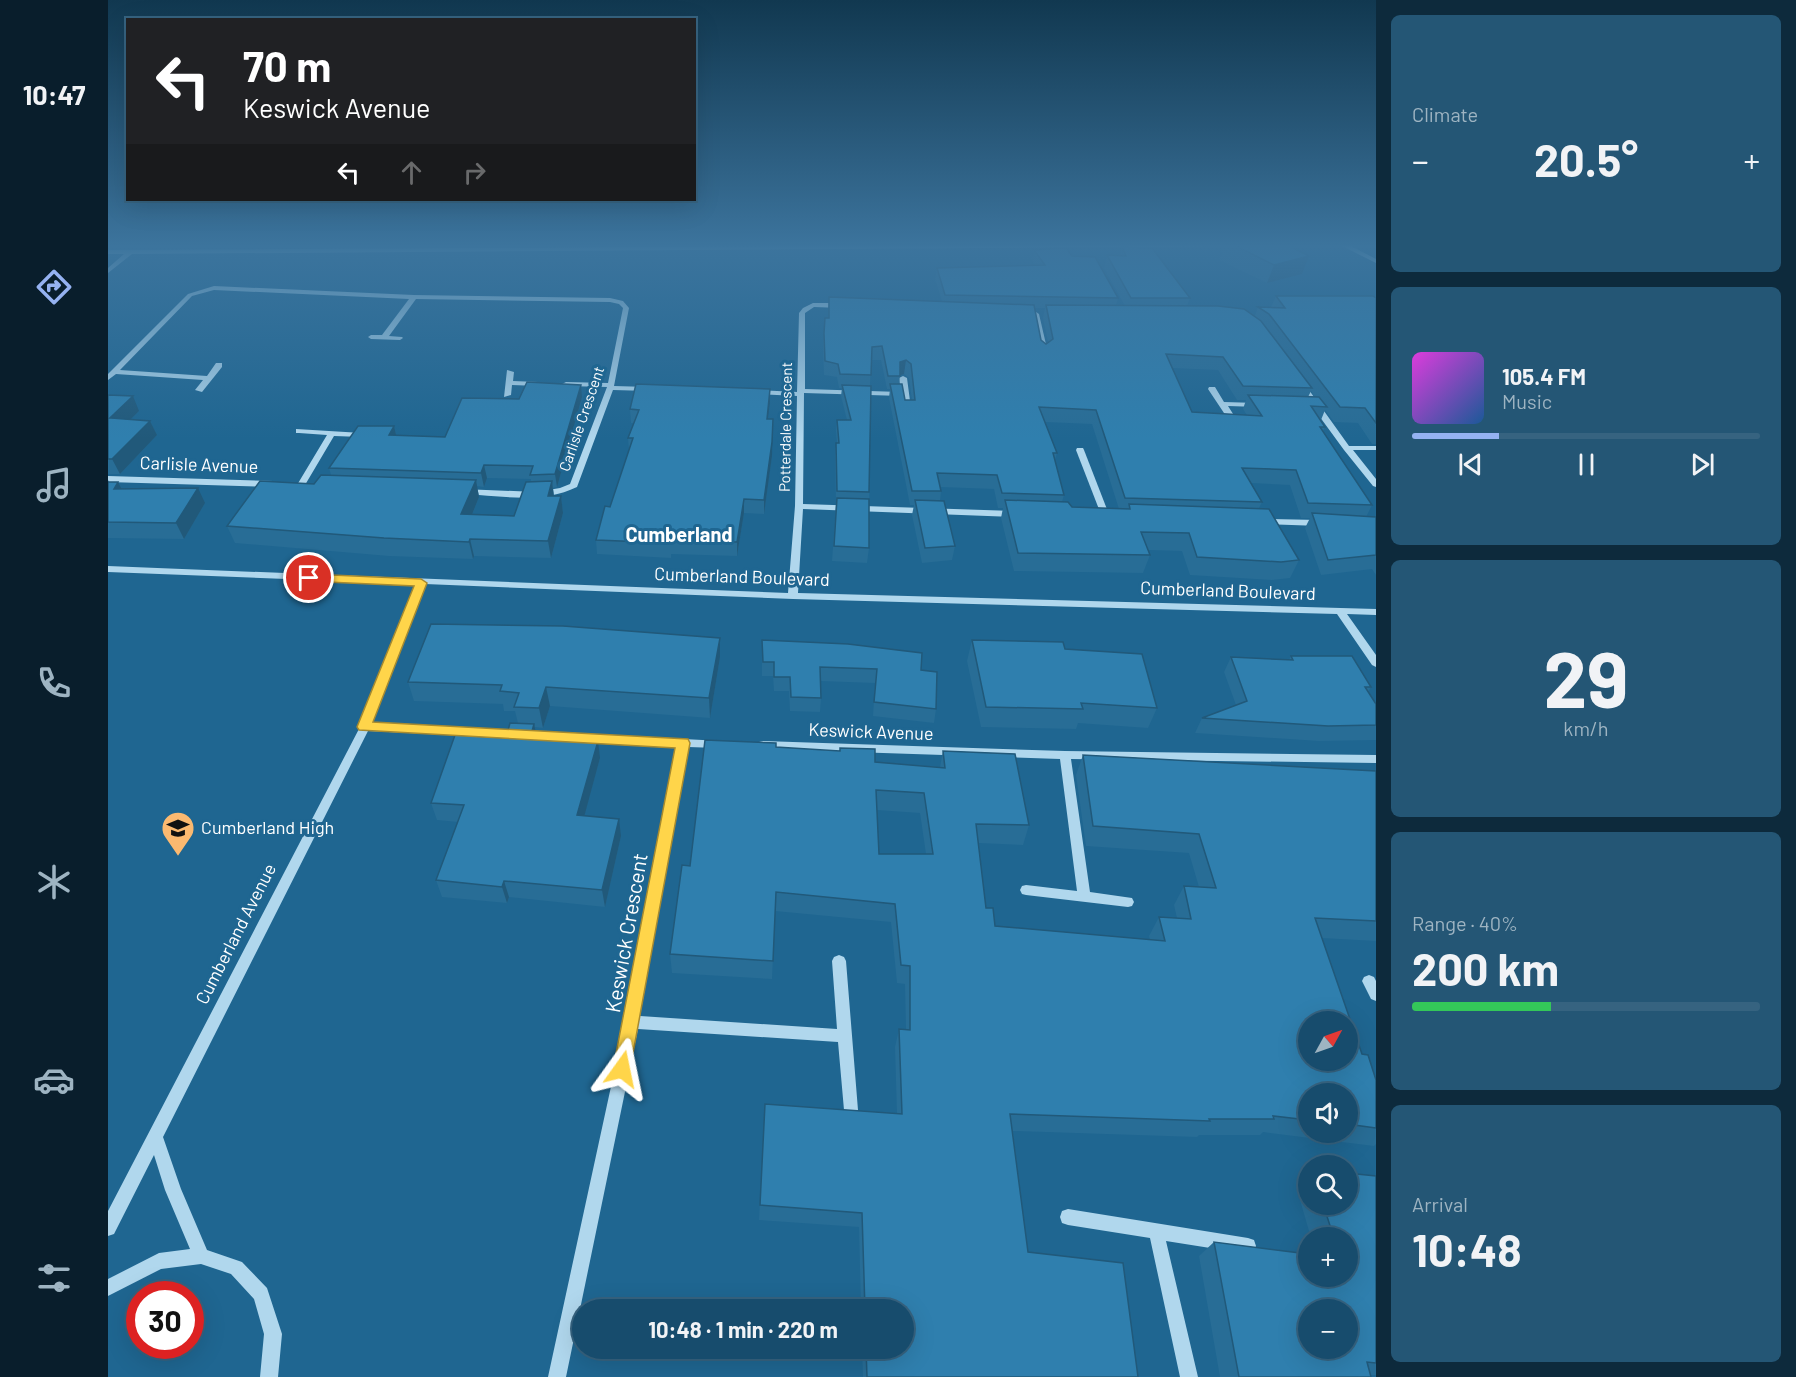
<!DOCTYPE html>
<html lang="en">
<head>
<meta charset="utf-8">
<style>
	:root { --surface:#174c6d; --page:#245675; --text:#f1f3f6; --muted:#9eb4c2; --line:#366380; --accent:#95b2f1 }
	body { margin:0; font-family:Barlow,sans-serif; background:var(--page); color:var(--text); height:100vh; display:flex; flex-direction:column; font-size:22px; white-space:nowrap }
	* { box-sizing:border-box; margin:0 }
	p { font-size:20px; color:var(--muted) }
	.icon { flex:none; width:33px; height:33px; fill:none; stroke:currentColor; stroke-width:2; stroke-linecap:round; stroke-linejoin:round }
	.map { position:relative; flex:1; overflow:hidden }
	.panel { display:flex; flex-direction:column; gap:15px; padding:15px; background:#0d2a3c; width:420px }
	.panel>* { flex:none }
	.banner { position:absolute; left:18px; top:18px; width:570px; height:183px; border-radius:0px; box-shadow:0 6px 24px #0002,0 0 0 2px var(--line); background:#202124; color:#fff; overflow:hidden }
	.needle { width:39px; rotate:50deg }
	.tools { position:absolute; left:1190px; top:1011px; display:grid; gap:12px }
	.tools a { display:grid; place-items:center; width:60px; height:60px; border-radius:50%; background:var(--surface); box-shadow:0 6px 24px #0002,0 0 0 2px var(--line); font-size:30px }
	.speed { position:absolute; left:18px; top:1281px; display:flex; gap:12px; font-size:30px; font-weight:700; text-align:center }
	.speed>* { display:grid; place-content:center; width:78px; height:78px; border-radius:50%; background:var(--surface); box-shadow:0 6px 24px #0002,0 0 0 2px var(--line); line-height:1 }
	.speed .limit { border:9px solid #d22; background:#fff; color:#111 }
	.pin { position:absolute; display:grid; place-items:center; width:51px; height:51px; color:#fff; margin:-26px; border:3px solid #fff; border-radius:50%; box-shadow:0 2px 6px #0007 }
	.me { position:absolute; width:66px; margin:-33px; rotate:12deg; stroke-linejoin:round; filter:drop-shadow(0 0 4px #0008) }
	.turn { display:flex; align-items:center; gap:21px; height:126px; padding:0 18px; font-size:27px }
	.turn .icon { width:78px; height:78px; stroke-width:2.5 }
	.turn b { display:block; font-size:42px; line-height:51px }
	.lanes { display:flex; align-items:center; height:57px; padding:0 18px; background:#0003; justify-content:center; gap:30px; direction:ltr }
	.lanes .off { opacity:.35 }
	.big { font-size:45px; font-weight:700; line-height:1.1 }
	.panel .tile { flex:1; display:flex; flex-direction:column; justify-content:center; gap:9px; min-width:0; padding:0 21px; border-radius:9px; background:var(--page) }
	.panel .dial { align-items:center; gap:0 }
	.dial b { font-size:78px; line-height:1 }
	.song { display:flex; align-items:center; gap:18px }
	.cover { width:72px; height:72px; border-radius:9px; background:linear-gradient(135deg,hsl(300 70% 55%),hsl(210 70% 35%)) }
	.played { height:6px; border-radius:3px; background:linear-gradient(90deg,var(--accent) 25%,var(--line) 25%) }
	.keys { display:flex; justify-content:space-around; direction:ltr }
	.heat { display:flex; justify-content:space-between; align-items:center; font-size:33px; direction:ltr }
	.charge { height:9px; border-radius:4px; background:linear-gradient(90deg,#34c759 40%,var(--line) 0) }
	.trip { position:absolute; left:464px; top:1299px; width:342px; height:60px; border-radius:30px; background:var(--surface); box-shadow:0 6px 24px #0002,0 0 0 2px var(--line); font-weight:700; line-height:60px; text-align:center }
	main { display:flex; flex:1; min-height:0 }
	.menu { display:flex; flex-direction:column; width:108px; justify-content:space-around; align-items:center; background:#091e2c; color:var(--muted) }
	.menu .icon { width:42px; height:42px }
	.menu .active { color:var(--accent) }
	.menu b { font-size:27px; color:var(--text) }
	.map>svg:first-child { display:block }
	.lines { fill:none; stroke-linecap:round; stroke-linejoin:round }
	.minor { fill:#b0d7ed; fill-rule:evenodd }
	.wall { fill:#286d96; fill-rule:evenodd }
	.shaded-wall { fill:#21597a }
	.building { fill:#2f7fae; stroke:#21597a; stroke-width:1.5; fill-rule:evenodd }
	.route { fill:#ffd54a; stroke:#a68a30; stroke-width:1.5 }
	.labels { text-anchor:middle; stroke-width:6; stroke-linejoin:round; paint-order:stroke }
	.far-street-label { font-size:15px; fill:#fff; stroke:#1f6691 }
	.street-label { font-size:18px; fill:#fff; stroke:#1f6691 }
	.poi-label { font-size:18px; fill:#fff; stroke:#1f6691; text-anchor:start }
	.neighbourhood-label { font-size:20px; font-weight:bold; fill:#fff; stroke:#1f6691 }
	.near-street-label { font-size:21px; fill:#fff; stroke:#1f6691 }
</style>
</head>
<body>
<main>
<nav class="menu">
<b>10:47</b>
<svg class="icon active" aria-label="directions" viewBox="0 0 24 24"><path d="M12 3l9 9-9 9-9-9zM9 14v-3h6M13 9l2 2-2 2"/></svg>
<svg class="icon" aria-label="music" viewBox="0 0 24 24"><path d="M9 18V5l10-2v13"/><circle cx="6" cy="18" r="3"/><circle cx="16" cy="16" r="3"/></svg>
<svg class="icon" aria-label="phone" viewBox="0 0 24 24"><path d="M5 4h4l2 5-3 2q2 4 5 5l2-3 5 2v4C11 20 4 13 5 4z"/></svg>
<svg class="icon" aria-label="climate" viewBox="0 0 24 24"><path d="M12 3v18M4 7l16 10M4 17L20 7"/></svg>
<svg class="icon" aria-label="car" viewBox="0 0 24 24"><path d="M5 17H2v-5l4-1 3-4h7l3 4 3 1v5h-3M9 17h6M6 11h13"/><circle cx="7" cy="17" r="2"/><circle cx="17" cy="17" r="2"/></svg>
<svg class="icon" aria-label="filters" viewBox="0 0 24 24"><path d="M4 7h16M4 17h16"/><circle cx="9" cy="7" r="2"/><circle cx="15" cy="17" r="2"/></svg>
</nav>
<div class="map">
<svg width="1268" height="1377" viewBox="0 0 1268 1377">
	<rect width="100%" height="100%" fill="#1f6691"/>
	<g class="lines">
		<g class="minor">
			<polygon points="711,246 1149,246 24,254 0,273 0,268 16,254 0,254 0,250"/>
			<polygon points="1234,246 1243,246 1268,259 1268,263"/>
			<path d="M106,286L306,295L502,298L515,301L521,308L506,386L541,387L545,389L541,391L505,390L469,487C434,504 394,496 357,494L353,491L354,489L428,492L452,488L462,484L499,387L458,386L454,384L458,382L500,383L515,308L511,304L502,302L308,299L281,336L294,337L295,338L292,340L263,339L260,337L263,335H274L301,299L106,290L84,296L12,370L99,376L108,363H114V367L94,392L87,390L95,380L8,374L0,380V374L80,294Z"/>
			<polygon points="705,303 722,303 735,306 732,308 706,307 697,313 697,389 793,392 791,378 795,376 799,378 802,401 795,403 794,396 696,393 695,504 906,511 910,514 906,517 695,509 690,593 1268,609 1268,615 1239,614 1268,655 1268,667 1264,665 1229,614 685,599 317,584 264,723 614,741 616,744 614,747 610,748 580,747 532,1016 729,1029 724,961 726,957 731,955 736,957 738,961 750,1110 748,1115 743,1117 738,1115 736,1110 730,1042 530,1029 458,1377 440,1377 517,1022 569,746 260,731 55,1137 73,1189 99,1250 134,1262 159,1288 174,1334 170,1377 152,1377 156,1334 146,1299 123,1274 93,1264 53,1269 0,1296 0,1279 51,1253 82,1249 57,1190 46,1155 6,1234 0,1236 0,1211 252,727 308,584 0,572 0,566 680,593 687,506 689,396 649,394 645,392 649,390 689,392 691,313 695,308"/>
			<polygon points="928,312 931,314 940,353 936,355 932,353 925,314"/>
			<polygon points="399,370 406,372 405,381 430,382 434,384 430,386 404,385 403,395 396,397"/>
			<polygon points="1190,383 1196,383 1241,446 1268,446 1268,450 1245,450 1268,479 1268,487 1265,486 1236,450 1190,387"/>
			<polygon points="1101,387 1107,387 1116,402 1150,403 1154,405 1150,407 1120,406 1127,417 1126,419 1120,419 1100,389"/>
			<polygon points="188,429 254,433 258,435 254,437 226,436 197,485 193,488 189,485 219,435 191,433 188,433"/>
			<polygon points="969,448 975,448 976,450 1002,517 1001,519 995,519 994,517 968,450"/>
			<polygon points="0,476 165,481 169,484 165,487 0,482"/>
			<polygon points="1156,519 1212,520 1216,523 1212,526 1153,524 1153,520"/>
			<polygon points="655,741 957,751 1268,755 1268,763 963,759 982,892 1024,898 1026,902 1024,906 1020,907 918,895 914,894 912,890 914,886 918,885 969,891 952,759 655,749 651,748 649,745 651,742"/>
			<polygon points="1261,975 1266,977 1268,981 1268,1001 1263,999 1254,981 1256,977"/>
			<polygon points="960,1209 1140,1238 1146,1240 1148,1246 1146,1252 1140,1254 1058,1241 1090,1377 1072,1377 1042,1238 960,1225 954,1223 952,1217 954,1211"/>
		</g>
	</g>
	<g class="wall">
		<polygon points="1116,246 1181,246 1194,274 1159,283 1111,260"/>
		<path d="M1014,247L1082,298L1079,306L1147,316L1150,307H1163L1168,296L1268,298V444H1264L1250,423L1226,422L1217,410L1213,420L1217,427L1215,431L1264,505L1258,517H1268V575L1264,569L1213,575L1197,528L1202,518H1193L1182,485L1143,483L1154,502L1151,508L1191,560L1182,578L1164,580L1082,575L1074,551L1040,550L1042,555L1035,573L906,571L893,518L895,508H890L886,489L832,487L833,491L832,501L847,546L844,560L814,563L804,515L806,505H802L781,398L782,389H779L773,360H763L762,386L761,548L759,563L724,561L728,503L727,455L728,443H729L728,431L729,420H739L733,396L734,388H731L729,377L716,375L715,347L717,318H720L721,297L834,301L827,279L829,268L927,265L924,261L926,250L964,256L1010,298L1008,306H1017L996,268L999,255L1012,256ZM926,308H937L935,318L940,342L938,344L933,340ZM1064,368L1110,370L1129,400H1138L1135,409L1139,415L1084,412ZM796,374L801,378L804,400H797L791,384L792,375ZM1203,391L1207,397H1200ZM937,422L984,424L1011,509L964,507L954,502L956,495L947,460L949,453Z"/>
		<polygon points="662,389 660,419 664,456 656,514 636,513 629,556 563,554 563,558 489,554 488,540 502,507 521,450 520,438 526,423 523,423 522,409"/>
		<polygon points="0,395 31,411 23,419 42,421 49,435 12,474 0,474"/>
		<path d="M474,397L449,487L445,488L446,496H453L455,513L443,558L366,556L365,559L281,556L127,543L119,526L206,484L223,475L221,468L286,426L288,435L337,437L411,399ZM379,478L423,479V481L406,516L364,515L371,497L369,486L376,487Z"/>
		<polygon points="0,480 1,482 14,489 97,503 76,539 0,538"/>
		<polygon points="612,638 612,657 602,718 442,706 435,728 427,727 429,738 492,758 476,816 513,836 497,907 401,897 399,903 334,897 328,880 350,822 329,820 323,803 398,738 410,723 407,711 396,711 395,704 306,701 300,682"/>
		<polygon points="654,640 813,670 828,709 826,723 765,716 767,683 712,681 713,698 712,712 682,711 681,691 666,691 665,676 654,676"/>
		<polygon points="864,640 957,649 1049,708 1040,728 970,723 968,729 873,727 859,661"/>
		<polygon points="1183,656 1263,687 1260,692 1268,704 1268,740 1211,741 1087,733 1094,718 1128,705 1116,672 1123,657 1181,660"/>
		<path d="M668,747L767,762L832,767L835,751L921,825L915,845L871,843L878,908L887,926L1042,940L1041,936L1051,917L1069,918L1066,905L1076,886L1091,887L1081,853L978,846L968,775L975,755L1268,771V941L1214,938L1254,1054L1268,1080V1144L1266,1146L1155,1132L1152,1135H1091L1089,1137L905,1131L920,1252L1030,1377H755L754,1348H795V1310H753L751,1227L651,1220L657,1104L789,1114L787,1047L791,1029L798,1030L797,984L789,983L783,922L667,911L664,979L564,973L562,954L582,866ZM769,810L812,813L818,854H771ZM1200,1094H1239V1132H1200Z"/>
		<polygon points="1200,1175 1200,1204 1239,1204 1268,1176 1268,1375 1262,1375 1263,1377 1112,1377 1091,1256 1106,1242 1239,1276 1239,1238 1203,1238 1188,1186"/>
	</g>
	<g class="shaded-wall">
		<polygon points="1201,256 1194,274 1159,283 1166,265"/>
		<polygon points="798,360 796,374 790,376 792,362"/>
		<polygon points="473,385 474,397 449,487 447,474"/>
		<polygon points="662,389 662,402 658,433 659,419"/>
		<polygon points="25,396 31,411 9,433 2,418"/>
		<polygon points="665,419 664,456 656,514 656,500"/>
		<polygon points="42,421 49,435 12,474 4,459"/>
		<polygon points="286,426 289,439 281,435"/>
		<polygon points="376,465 379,478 376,487 373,473"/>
		<polygon points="368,480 371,497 357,532 353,514"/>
		<polygon points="444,481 446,498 440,496"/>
		<polygon points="10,482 18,498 6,489"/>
		<polygon points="90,488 97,503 76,539 68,523"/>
		<polygon points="453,496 455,513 443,558 440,541"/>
		<polygon points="636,499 636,513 629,556 629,542"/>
		<polygon points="362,539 366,556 365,559 361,542"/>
		<polygon points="612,638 612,657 602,718 601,698"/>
		<polygon points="438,687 442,706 435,728 431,708"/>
		<polygon points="426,724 430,741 422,738"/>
		<polygon points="490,741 492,758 472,832 469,815"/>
		<polygon points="511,819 513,836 497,907 494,890"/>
		<polygon points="396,881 401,897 399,903 394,887"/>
	</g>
	<g class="building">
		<polygon points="1128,246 1181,246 1201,256 1166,265"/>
		<polygon points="1014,247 1044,248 1082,298 1023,298 999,255 1018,256"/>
		<polygon points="958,248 964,256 987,257 1010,298 837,295 829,268 937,265 926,250"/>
		<polygon points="1168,296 1265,296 1268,298 1268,423 1257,408 1232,407 1161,314 1150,307 1177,308"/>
		<polygon points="721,297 926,305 933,340 938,344 945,339 938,305 1110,306 1136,309 1153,321 1204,388 1135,386 1115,357 1058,354 1084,412 1154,416 1140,395 1211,397 1219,407 1203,406 1217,427 1212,427 1264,505 1200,503 1188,470 1134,468 1154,502 1017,498 988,410 931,407 949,453 945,453 956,495 894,493 889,475 829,473 833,491 804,491 782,384 794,384 797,400 807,400 803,364 798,360 792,362 792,376 780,376 774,346 764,347 763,375 732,374 730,364 717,361 716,333 717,318 721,318"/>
		<polygon points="419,382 473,385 447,474 422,475 425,466 376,465 373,473 221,468 250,426 286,426 281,435 337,437 354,398 411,399"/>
		<polygon points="528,384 662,389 659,419 665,419 664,442 656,500 636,499 629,542 562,540 562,543 488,540 497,506 502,507 525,438 520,438 531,410 522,409"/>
		<polygon points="734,385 763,386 761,492 729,491 728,443 731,443 729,420 743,420"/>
		<polygon points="0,395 25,396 2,418 42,421 4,459 0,459"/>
		<polygon points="213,475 368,480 353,514 406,516 418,482 444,481 440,496 453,496 440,541 362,539 361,542 276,538 119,526 152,481 206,484"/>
		<polygon points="0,482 10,482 6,489 90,488 68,523 0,522"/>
		<polygon points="729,498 761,499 761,548 726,546"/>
		<polygon points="807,500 836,501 847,546 817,548"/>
		<polygon points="897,500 960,502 964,507 1022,509 1021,504 1161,509 1191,560 1173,562 1089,557 1081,533 1033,532 1042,555 910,553"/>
		<polygon points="1204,513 1268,517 1268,555 1220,560"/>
		<polygon points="323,624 455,626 612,638 601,698 438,687 431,708 406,707 411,693 392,691 394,685 300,682"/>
		<polygon points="654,640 740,644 814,653 813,670 829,672 828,709 766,702 769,669 712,667 713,698 683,697 682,677 666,677 666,662 655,662"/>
		<polygon points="864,640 955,642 957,649 1034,654 1049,708 973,703 975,709 878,707"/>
		<polygon points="1183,656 1244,656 1263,687 1257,687 1268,704 1268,725 1220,726 1094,718 1139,701 1123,657 1185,660"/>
		<polygon points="402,723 426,724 422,738 490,741 469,815 511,819 494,890 396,881 394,887 328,880 356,805 323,803 347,735 398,738"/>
		<path d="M597,740L668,743V747L732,751V748L767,749V762L837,768L835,751L907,754L921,825L868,824L878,908H885L887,926L1057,941L1051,917L1083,919L1076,886L1108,888L1091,834L985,826L975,755L1268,771V921L1207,918L1254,1054L1260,1055L1268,1080V1128L1239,1124V1094H1200V1120L1165,1116L1166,1119H1101L1102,1121L902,1114L920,1252L1015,1263L1030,1377H759L758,1348H795V1310H757L754,1213L652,1205L657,1104L794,1114L791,1029L802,1030V966L793,965L787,904L668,892L665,961L562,954L574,865L582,866ZM768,790L816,793L825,854H771ZM1200,1022H1239V1060H1200Z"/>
		<path d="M1239,1173L1268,1176V1363L1259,1362L1263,1377H1131L1106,1242L1200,1254V1276H1239V1238H1226L1215,1204H1239ZM1200,1310H1239V1348H1200Z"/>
	</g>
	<linearGradient id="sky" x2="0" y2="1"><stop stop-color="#113850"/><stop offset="0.56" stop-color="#3c749d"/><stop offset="1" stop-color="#3c749d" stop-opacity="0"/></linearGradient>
	<rect width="1268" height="439" fill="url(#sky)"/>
	<polygon class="route" points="201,574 313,579 319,583 265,722 580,739 582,743 521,1075 514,1078 508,1075 505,1069 567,748 251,730 249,727 306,586 197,581 195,578"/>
	<defs>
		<g id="school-pin" transform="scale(1.725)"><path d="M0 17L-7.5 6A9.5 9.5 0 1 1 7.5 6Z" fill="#fbb970" stroke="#1f6691"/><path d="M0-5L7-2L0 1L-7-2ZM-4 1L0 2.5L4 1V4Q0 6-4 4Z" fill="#111"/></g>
	</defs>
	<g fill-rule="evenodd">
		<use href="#school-pin" x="70" y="828"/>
	</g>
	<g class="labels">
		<g class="far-street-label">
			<text transform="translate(474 419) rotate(-71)" y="5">Carlisle Crescent</text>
			<text transform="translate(678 427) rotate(-89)" y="5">Potterdale Crescent</text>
		</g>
		<g class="street-label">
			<text transform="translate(91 465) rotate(2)" y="6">Carlisle Avenue</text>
			<text transform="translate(634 577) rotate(2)" y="6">Cumberland Boulevard</text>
			<text transform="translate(1120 591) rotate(2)" y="6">Cumberland Boulevard</text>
			<text transform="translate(763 732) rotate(2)" y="6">Keswick Avenue</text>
			<text transform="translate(128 934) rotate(-63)" y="6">Cumberland Avenue</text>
		</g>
		<g class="poi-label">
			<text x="93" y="834">Cumberland High</text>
		</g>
		<g class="neighbourhood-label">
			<text x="571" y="542">Cumberland</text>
		</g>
		<g class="near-street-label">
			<text transform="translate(519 933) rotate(-80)" y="7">Keswick Crescent</text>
		</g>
	</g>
</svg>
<div class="tools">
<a><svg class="needle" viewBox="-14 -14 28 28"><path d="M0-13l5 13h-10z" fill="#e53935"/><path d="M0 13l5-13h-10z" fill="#9eb4c2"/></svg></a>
<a><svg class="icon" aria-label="sound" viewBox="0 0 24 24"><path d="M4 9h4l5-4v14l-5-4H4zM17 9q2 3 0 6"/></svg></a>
<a><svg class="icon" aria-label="search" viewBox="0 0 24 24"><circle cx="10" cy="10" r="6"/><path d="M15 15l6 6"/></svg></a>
<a>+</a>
<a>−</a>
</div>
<div class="speed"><div class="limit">30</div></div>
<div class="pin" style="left:201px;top:578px;background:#d93025"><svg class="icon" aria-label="arrive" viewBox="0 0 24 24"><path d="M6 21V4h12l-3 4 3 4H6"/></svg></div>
<svg class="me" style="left:514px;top:1069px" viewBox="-20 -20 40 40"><path d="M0-17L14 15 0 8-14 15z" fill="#ffd54a" stroke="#fff" stroke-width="4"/></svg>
<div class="trip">10:48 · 1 min · 220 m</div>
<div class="banner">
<div class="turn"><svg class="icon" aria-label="left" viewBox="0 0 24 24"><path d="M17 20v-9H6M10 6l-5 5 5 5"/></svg><div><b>70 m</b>Keswick Avenue</div></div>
<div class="lanes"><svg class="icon" aria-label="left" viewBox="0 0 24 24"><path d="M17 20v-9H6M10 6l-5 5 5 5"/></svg><svg class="icon off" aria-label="ahead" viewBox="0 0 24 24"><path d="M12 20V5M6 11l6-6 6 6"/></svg><svg class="icon off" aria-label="right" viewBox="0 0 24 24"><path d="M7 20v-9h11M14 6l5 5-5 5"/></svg></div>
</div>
</div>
<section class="panel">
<div class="tile"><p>Climate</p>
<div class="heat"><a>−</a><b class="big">20.5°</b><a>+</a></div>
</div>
<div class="tile">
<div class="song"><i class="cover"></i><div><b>105.4 FM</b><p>Music</p></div></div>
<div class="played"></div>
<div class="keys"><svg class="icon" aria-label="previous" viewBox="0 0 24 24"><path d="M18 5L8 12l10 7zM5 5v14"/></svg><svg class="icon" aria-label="pause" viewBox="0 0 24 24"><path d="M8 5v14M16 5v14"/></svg><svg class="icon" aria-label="next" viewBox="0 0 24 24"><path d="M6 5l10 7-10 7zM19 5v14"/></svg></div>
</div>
<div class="tile dial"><b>29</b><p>km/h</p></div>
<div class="tile"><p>Range · 40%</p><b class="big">200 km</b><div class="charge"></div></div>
<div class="tile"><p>Arrival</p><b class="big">10:48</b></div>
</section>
</main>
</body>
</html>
